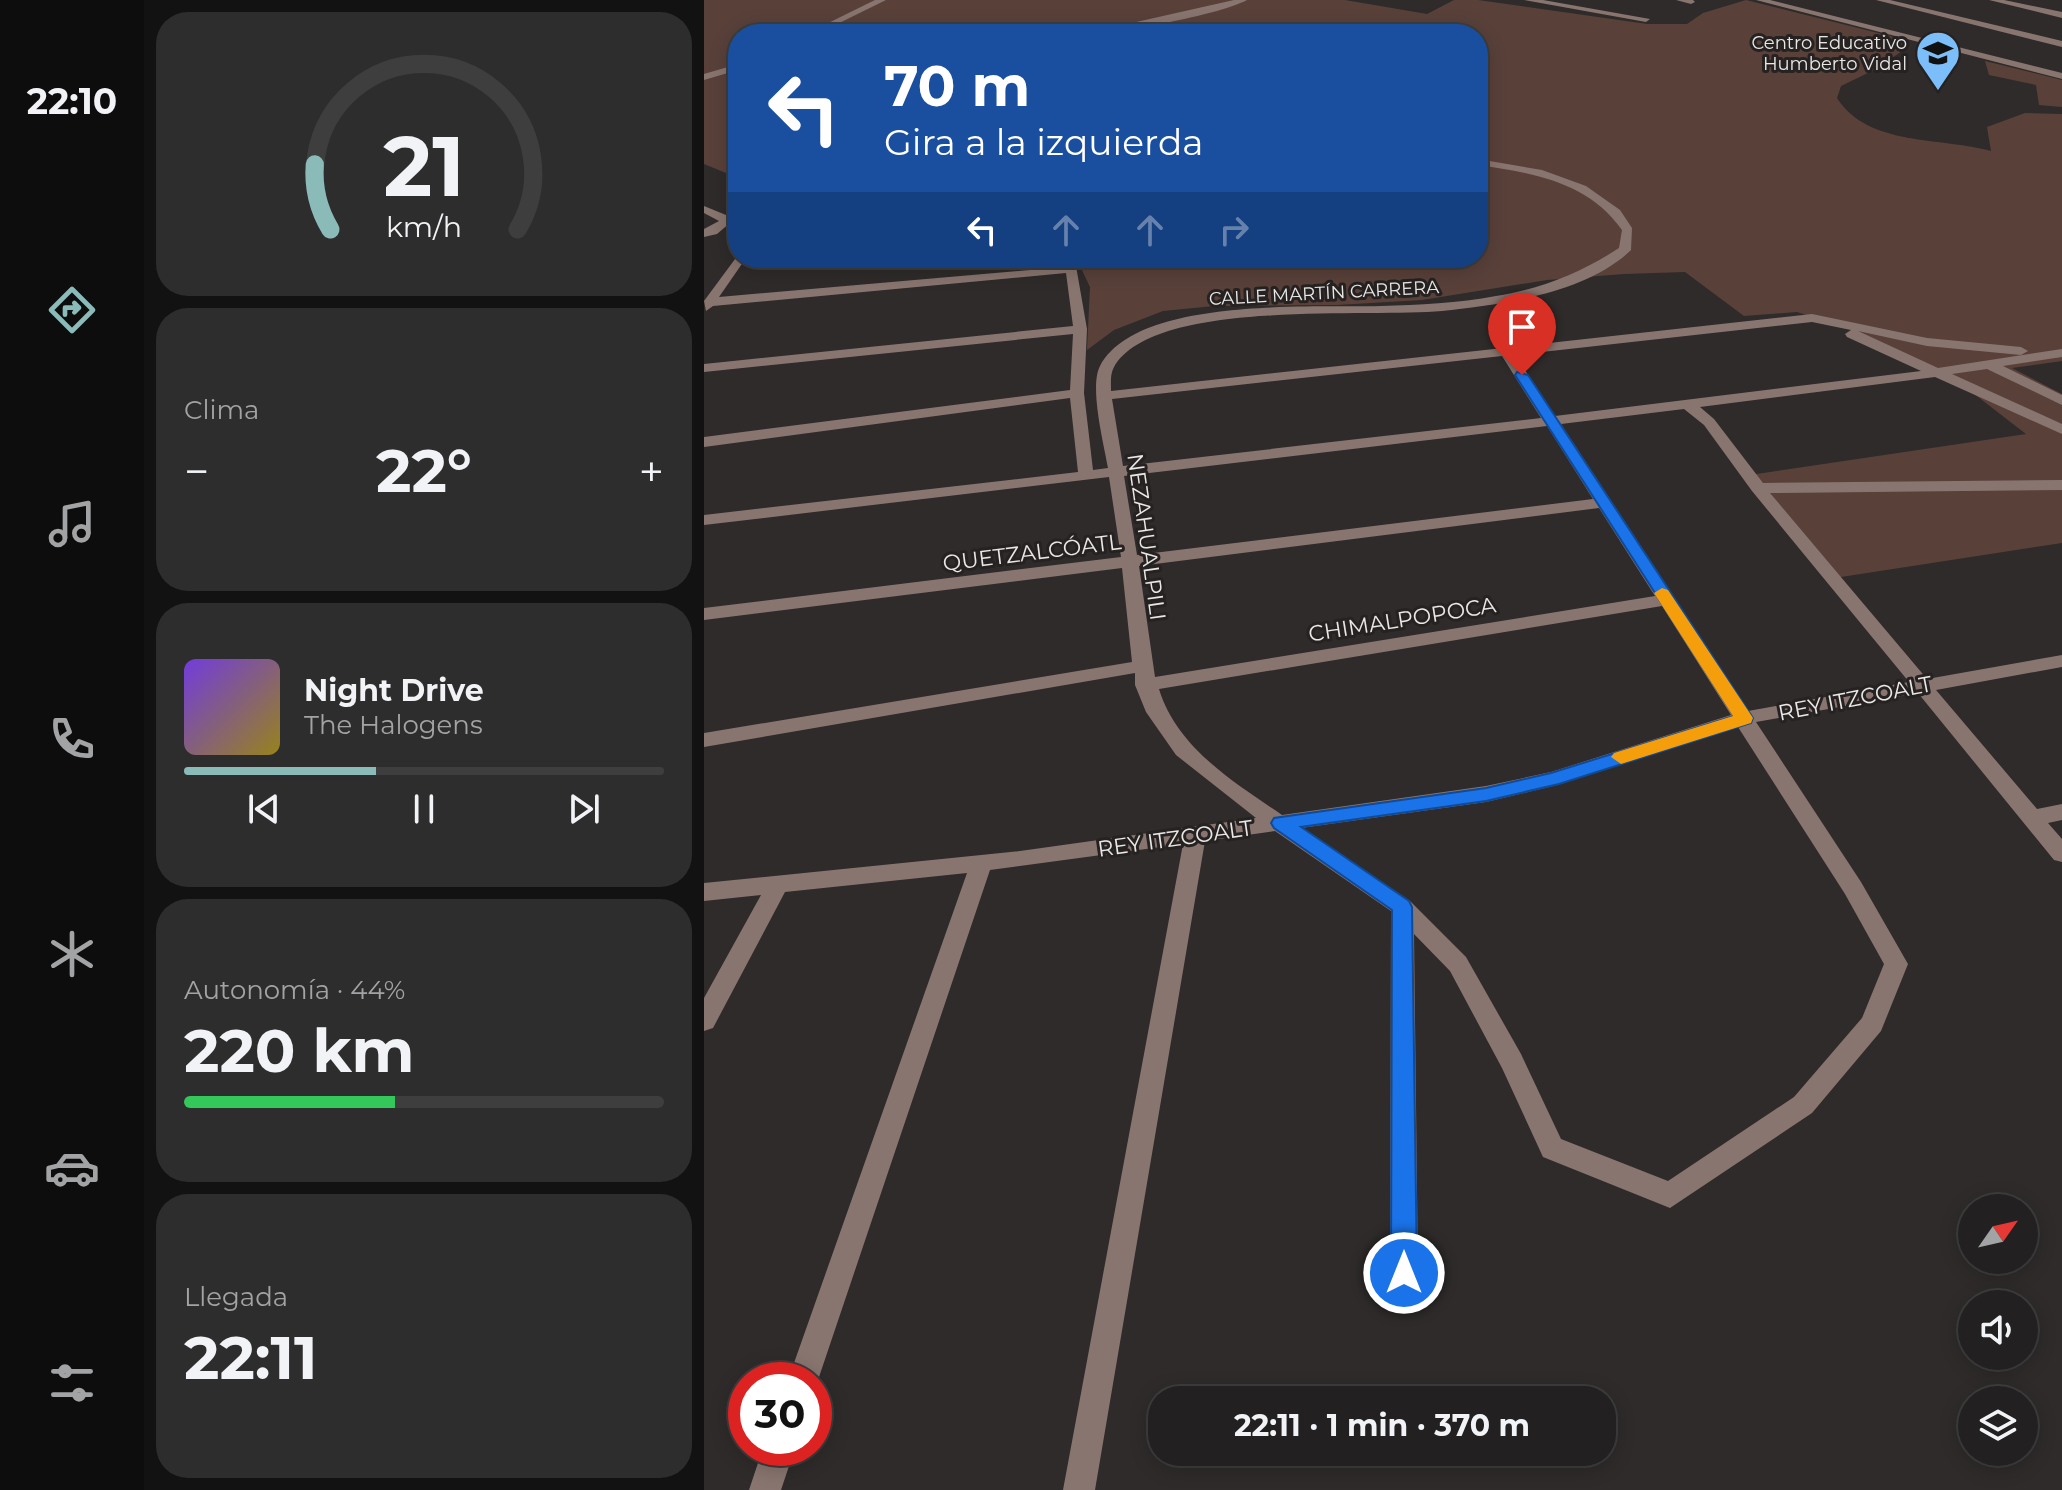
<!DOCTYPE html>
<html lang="es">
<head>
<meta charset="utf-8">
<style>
	:root { --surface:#222020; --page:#2e2d2d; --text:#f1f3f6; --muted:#a2a3a5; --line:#3f3e3e; --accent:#8bbbb9 }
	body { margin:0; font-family:Montserrat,sans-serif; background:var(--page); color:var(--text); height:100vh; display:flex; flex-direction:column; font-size:30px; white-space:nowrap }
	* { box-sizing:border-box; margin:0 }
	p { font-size:26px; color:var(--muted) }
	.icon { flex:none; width:44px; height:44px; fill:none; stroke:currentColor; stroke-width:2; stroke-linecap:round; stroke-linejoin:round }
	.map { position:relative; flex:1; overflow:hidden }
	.panel { display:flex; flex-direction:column; gap:12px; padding:12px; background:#131212; width:560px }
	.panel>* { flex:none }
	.top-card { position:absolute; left:24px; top:24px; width:760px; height:244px; border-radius:32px; box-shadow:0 4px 20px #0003,0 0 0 2px var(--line); background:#1a4fa0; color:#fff; overflow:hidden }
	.needle { width:52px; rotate:56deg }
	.buttons { position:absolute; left:1254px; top:1194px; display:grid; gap:16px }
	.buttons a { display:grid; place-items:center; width:80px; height:80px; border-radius:50%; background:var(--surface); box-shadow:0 4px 20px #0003,0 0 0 2px var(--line); font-size:40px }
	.speed { position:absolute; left:24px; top:1362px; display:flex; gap:16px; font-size:40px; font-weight:700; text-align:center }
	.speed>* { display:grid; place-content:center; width:104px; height:104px; border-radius:50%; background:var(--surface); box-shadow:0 4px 20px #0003,0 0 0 2px var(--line); line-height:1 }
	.speed .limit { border:12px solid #d22; background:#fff; color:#111 }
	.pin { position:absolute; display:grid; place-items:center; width:68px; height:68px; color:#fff; margin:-82px -34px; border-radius:50% 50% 50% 0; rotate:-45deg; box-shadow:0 0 8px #0007 }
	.pin .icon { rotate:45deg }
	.me { position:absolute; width:88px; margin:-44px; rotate:0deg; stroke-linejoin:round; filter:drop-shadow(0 0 6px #0008) }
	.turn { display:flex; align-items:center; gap:28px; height:168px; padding:0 24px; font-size:36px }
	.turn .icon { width:104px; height:104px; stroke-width:2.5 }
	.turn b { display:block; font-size:56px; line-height:68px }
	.lanes { display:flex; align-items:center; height:76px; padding:0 24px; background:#0003; justify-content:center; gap:40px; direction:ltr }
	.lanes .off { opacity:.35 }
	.big { font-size:60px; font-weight:700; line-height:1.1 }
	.panel .tile { flex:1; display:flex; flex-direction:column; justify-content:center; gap:12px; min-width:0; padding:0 28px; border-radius:32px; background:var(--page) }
	.panel .dial { align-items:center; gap:0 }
	.dial svg { height:208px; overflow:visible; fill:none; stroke:var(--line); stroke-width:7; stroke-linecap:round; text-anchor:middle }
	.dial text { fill:var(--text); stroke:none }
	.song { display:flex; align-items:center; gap:24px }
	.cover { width:96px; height:96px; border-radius:12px; background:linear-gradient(135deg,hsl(260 70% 55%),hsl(50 70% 35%)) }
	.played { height:8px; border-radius:4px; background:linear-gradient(90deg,var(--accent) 40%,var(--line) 40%) }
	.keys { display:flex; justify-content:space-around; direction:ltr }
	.heat { display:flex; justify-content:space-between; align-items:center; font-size:44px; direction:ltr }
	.charge { height:12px; border-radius:6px; background:linear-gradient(90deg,#34c759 44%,var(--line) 0) }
	.trip { position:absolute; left:444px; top:1386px; width:468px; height:80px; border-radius:32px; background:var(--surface); box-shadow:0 4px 20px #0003,0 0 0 2px var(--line); font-weight:700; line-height:80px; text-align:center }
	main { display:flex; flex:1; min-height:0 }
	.tabs { display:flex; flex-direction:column; width:144px; justify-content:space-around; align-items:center; background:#0e0d0d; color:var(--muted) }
	.tabs .icon { width:56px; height:56px }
	.tabs .selected { color:var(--accent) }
	.tabs b { font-size:36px; color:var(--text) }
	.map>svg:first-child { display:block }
	.green { fill:#59413a }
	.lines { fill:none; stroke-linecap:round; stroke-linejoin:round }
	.minor { fill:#89756f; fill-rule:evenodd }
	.route { fill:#1a73e8; stroke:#114b97; stroke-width:2 }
	.slow { fill:#f59e0b }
	.labels { text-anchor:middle; stroke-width:6; stroke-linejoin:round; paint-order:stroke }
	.far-poi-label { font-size:18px; fill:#eae8e7; stroke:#252221; text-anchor:end }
	.far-street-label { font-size:18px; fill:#eae8e7; stroke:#252221 }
	.street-label { font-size:22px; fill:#eae8e7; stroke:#252221 }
</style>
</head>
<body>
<main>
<nav class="tabs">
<b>22:10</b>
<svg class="icon selected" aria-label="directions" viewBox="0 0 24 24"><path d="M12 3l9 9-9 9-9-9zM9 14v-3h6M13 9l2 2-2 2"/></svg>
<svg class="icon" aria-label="music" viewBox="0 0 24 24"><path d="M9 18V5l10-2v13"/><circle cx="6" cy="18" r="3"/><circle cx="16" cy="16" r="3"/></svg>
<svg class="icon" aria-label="phone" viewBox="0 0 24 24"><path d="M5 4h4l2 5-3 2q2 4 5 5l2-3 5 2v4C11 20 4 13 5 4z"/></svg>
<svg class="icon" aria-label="climate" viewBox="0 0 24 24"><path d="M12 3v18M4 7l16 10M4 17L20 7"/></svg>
<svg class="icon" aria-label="car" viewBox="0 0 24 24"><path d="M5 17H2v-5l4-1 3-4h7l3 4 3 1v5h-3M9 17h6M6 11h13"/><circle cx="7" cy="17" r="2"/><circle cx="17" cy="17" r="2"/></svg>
<svg class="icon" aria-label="filters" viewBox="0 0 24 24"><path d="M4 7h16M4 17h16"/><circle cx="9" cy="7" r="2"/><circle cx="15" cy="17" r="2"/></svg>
</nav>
<section class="panel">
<div class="tile dial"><svg viewBox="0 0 100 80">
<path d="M14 69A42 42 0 1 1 86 69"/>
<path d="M14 69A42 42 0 0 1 8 44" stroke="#8bbbb9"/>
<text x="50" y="56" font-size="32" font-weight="700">21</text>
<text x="50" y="72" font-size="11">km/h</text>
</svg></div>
<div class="tile"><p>Clima</p>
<div class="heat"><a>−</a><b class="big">22°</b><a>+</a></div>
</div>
<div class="tile">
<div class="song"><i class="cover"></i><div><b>Night Drive</b><p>The Halogens</p></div></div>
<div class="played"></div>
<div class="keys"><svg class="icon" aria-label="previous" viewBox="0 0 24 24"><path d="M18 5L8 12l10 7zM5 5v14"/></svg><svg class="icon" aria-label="pause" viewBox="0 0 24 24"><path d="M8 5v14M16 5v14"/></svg><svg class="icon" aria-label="next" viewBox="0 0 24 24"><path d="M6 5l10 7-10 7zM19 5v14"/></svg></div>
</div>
<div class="tile"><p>Autonomía · 44%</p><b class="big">220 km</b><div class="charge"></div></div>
<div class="tile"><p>Llegada</p><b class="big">22:11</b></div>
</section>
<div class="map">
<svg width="1358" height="1490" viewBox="0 0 1358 1490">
	<rect width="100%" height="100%" fill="#2e2b2a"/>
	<g class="green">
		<path d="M0,0H641L723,14L750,0H774L943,24H983L999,13L1042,0L1198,39L1201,49L1170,70L1137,86L1133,98C1164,147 1238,137 1287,151L1283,127L1321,113L1358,114V361L1308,368L1358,394V543L1124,579L1039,476L1322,434L1243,373L1157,333L1093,312L1040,316L981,272L920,274L843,280L718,300L633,305L510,306L459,311L410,330L383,350L386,287L375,264L342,265L341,258H774V34H34V178L0,164Z"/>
		<polygon points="1281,61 1358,80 1358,107 1335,105 1332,85 1285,75"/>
	</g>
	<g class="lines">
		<g class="minor">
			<polygon points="171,0 182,0 113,34 102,34"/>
			<path d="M530,0H543C515,15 412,34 379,34Z"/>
			<polygon points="820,0 839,0 946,19 942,22"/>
			<polygon points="972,0 989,0 991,2 987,4"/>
			<polygon points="1052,0 1066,0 1358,73 1358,79"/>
			<polygon points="1172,0 1186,0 1358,41 1358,47"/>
			<polygon points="1285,0 1300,0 1358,12 1358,18"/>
			<polygon points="34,64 34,70 0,80 0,74"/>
			<path d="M774,159L838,170L882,186L916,210L928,228L927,250C883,293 797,305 738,311C664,318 450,298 410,367C406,374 407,383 407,391L1108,314L1223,338L1317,347L1324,351L1317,355L1223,346L1154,331L1234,368L1358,349V357L1299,366L1358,395V405L1283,369L1248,374L1358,424V434L1231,377L996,407L1010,419L1059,483L1358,480V490L1066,493L1223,679L1358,655V667L1232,690L1333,809L1358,804V820L1344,823L1358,839V862L1350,860L1214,693L1052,722L1157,882L1204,964L1177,1031L1108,1113L966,1208L839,1157L798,1068L746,971L710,934L714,1273L710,1283L700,1287L690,1283L686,1273L687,911L571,831L501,841L391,1490H359L479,844L286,870L114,1380L110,1390V1380H84L263,873L81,892L9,1028L0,1031V998L57,895L0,901V883L316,851L552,818L472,755L442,712L431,685V673L0,747V733L428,662L418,568L0,620V608L417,557L405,477L0,525V515L374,472L366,398L0,447V437L366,390L369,334L0,372V364L369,326L362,273L9,306L2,311L0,301L34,255V258H42L15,297L372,266L383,329L380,393L389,470L404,468C400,444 385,387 396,366C433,296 608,308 677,306C715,305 754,303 792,296C837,289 877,273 915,248L918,230C884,182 829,173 774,165ZM1108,322L1147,330L1141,334L1143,337L1217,371L851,416L811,355ZM798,356L837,418L419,466L408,399ZM980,409L1000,425L1048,491L1205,682L1044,711L857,424ZM843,426L889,499L433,555L420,476ZM895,508L951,596L451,677L435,566ZM958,606L1027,715L847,772L782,786L578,815C530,782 473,748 455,689ZM1034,727L1141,894L1180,964L1158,1018L1090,1097L964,1181L857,1139L817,1054L762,957L706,901L597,828L782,802L849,786Z"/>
			<polygon points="0,206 22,215 27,222 13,234 0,237 0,229 15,221 0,213"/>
			<polygon points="59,1448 91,1448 77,1490 45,1490"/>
		</g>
	</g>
	<polygon class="route" points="813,372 824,375 1049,718 1047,723 855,784 782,801 597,827 705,901 708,907 713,1273 709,1282 700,1286 690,1282 687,1273 688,910 570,828 567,823 570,818 782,788 847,773 1030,716 811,375"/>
	<polygon class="slow" points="958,588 964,590 1049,718 1047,723 917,764 907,757 910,753 1029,716 950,593"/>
	<defs>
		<g id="school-pin" transform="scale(2.3)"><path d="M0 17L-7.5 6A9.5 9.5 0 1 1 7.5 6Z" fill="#7cbef9" stroke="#252221"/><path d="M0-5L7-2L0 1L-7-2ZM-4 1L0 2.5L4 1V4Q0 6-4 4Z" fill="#111"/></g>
	</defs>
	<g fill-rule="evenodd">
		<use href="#school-pin" x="1234" y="53"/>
	</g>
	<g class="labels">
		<g class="far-poi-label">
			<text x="1203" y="49">Centro Educativo<tspan x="1203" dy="21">Humberto Vidal</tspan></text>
		</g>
		<g class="far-street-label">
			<text transform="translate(620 293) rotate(-3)" y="6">CALLE MARTÍN CARRERA</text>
		</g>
		<g class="street-label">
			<text transform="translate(443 537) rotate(82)" y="8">NEZAHUALPILI</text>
			<text transform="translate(328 552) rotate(-7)" y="8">QUETZALCÓATL</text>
			<text transform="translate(698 619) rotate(-9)" y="8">CHIMALPOPOCA</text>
			<text transform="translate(1151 698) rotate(-11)" y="8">REY ITZCOALT</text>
			<text transform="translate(471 838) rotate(-8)" y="8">REY ITZCOALT</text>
		</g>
	</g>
</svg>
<div class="buttons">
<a><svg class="needle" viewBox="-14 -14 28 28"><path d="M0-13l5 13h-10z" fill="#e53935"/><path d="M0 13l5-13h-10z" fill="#a2a3a5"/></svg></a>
<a><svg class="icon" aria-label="sound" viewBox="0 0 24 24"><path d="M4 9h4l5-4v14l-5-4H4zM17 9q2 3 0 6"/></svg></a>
<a><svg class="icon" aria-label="layers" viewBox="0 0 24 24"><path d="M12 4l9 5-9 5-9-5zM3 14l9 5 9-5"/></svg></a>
</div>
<div class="speed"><div class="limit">30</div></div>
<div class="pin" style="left:818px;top:375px;background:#d93025"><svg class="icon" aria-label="arrive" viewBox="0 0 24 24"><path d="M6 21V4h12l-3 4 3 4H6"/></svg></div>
<svg class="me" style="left:700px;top:1273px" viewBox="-20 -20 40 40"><circle r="17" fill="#1a73e8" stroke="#fff" stroke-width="3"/><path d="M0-11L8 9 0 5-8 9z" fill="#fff"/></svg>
<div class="trip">22:11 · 1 min · 370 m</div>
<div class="top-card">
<div class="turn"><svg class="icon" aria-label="left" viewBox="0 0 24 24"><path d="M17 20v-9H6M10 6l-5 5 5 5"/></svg><div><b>70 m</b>Gira a la izquierda</div></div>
<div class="lanes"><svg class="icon" aria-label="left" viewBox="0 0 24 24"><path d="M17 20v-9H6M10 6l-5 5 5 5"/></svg><svg class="icon off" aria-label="ahead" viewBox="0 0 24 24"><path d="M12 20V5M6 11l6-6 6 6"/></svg><svg class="icon off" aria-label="ahead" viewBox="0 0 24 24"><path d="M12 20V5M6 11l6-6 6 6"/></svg><svg class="icon off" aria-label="right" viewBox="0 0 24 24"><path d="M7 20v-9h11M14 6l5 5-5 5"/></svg></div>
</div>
</div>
</main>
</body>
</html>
